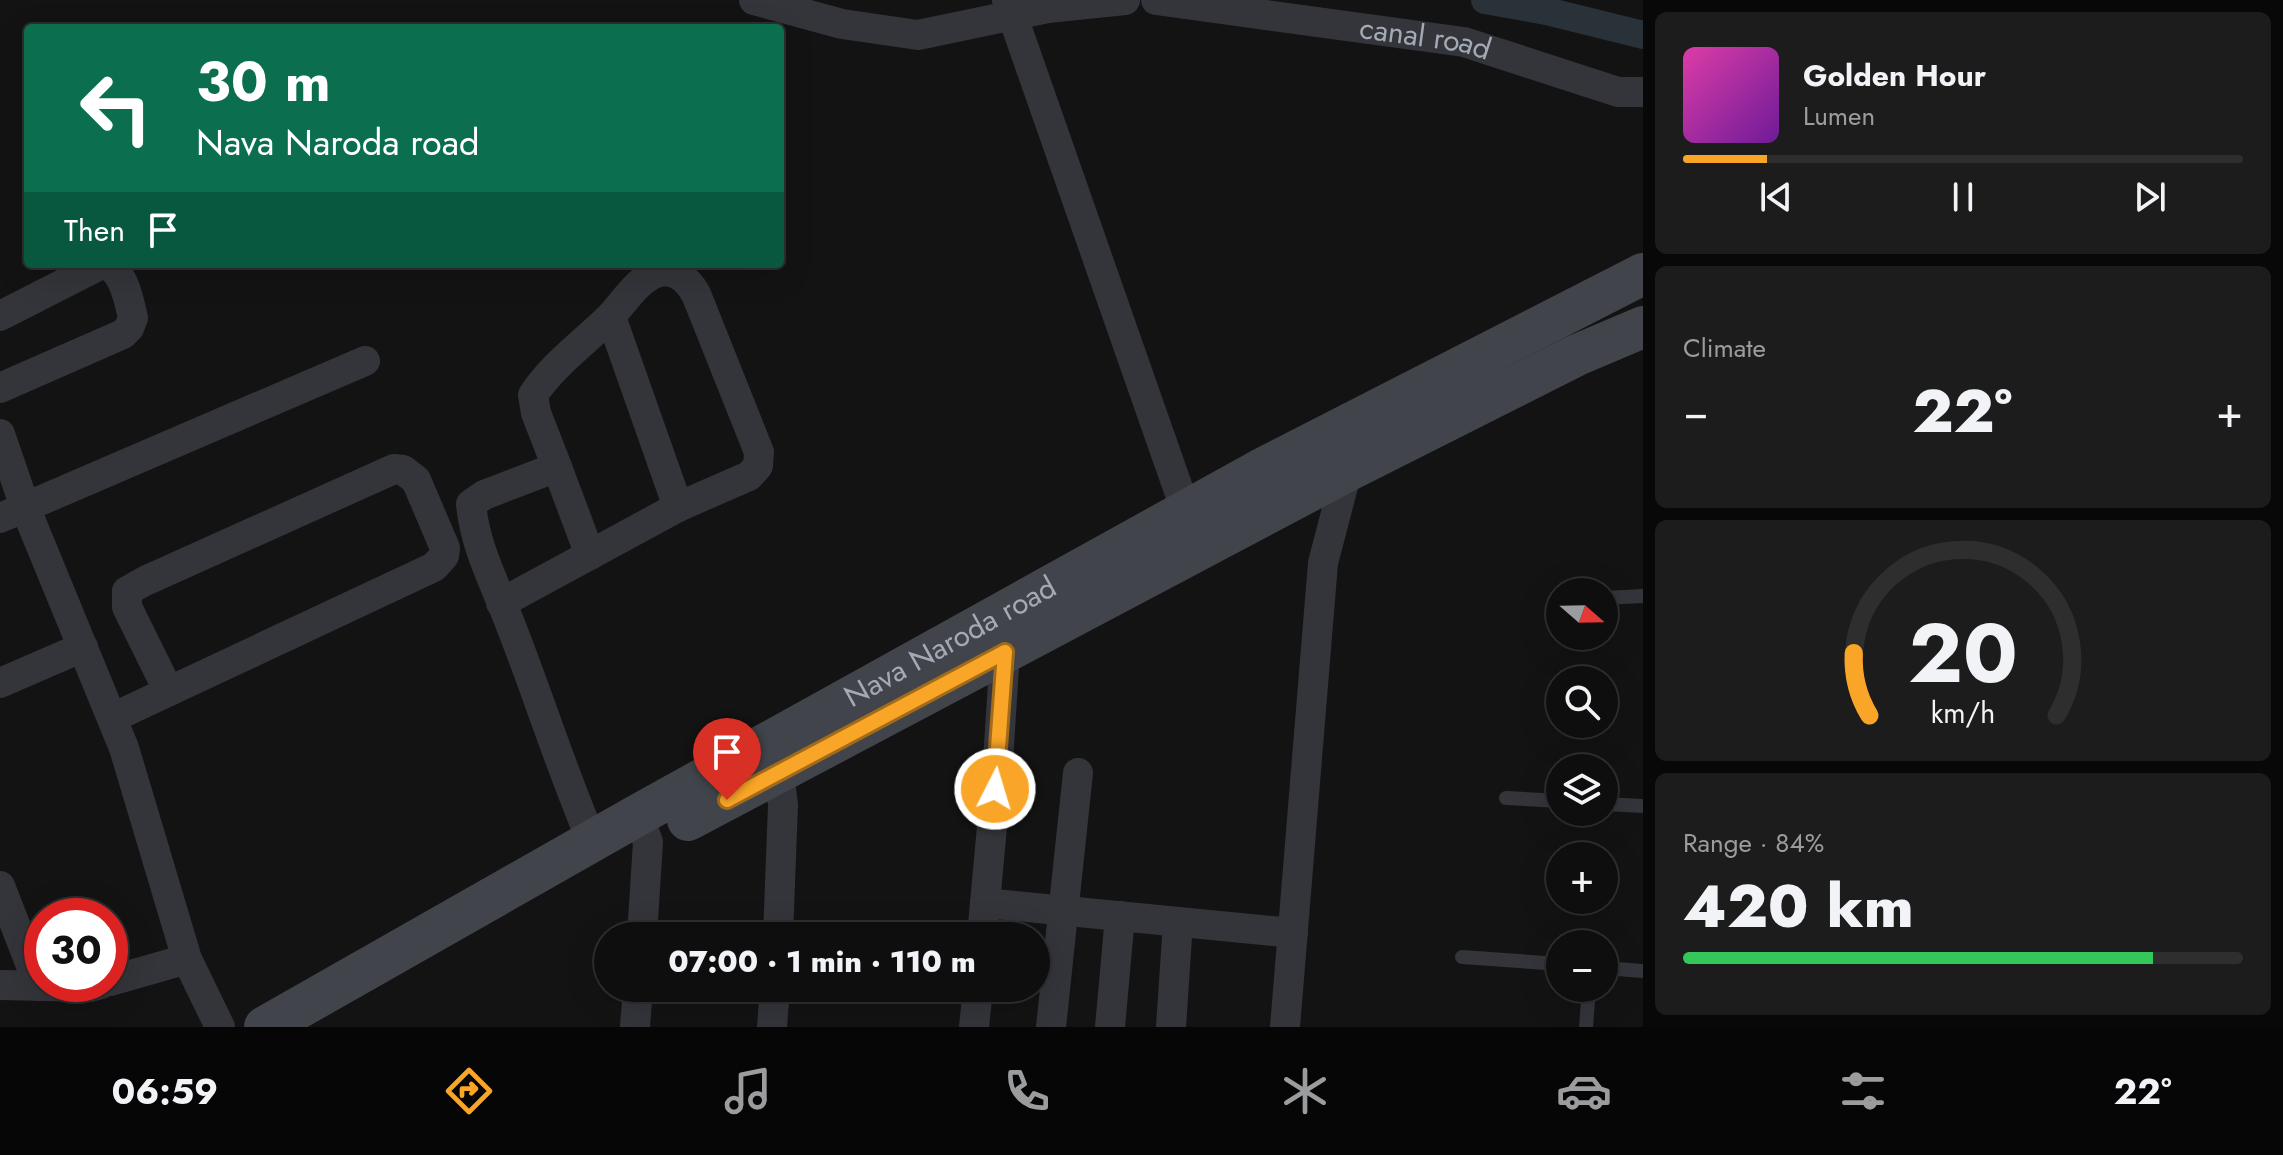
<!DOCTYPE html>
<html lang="en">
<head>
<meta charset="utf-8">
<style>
	:root { --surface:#0e0e0f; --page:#1c1c1d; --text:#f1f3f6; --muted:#9b9c9e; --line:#2e2e2f; --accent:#f9a527 }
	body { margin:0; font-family:Jost,sans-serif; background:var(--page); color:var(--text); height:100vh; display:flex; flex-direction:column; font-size:30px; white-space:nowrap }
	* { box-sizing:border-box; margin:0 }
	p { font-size:26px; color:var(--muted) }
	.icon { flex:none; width:44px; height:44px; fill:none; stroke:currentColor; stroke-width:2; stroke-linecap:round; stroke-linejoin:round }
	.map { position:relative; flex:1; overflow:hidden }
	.details { display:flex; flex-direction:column; gap:12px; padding:12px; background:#080808; width:640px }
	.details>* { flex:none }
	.banner { position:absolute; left:24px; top:24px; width:760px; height:244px; border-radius:8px; box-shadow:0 8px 32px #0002,0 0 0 2px var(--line); background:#0b6e4f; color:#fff; overflow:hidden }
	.needle { width:52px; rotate:110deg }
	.buttons { position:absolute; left:1546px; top:578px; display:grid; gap:16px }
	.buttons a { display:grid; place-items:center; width:72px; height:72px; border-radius:50%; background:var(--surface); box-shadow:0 8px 32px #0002,0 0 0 2px var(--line); font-size:40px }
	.speed { position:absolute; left:24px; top:898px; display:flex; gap:16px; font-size:40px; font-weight:700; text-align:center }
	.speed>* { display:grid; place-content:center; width:104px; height:104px; border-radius:50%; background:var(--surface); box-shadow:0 8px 32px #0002,0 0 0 2px var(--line); line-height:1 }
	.speed .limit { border:12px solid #d22; background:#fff; color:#111 }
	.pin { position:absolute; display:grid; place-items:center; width:68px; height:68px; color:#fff; margin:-82px -34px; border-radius:50% 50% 50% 0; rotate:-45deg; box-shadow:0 0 8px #0007 }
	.pin .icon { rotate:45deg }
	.me { position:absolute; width:88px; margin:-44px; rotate:5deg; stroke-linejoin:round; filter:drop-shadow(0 0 6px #0008) }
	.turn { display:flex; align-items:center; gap:28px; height:168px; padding:0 40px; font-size:36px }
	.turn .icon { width:104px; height:104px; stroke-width:2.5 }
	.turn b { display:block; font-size:56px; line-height:68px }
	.then { display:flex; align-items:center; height:76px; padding:0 40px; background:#0003; gap:16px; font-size:30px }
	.big { font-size:60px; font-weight:800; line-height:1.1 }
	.details .widget { flex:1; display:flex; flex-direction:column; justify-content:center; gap:12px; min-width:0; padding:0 28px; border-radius:12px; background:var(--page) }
	.details .dial { align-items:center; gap:0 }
	.dial svg { height:208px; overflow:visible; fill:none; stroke:var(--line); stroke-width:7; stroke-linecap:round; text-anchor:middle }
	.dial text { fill:var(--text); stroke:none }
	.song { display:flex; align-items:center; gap:24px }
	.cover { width:96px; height:96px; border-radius:12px; background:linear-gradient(135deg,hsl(320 70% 55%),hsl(280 70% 35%)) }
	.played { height:8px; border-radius:4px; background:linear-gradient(90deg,var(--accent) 15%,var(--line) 15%) }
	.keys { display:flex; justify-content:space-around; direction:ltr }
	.heat { display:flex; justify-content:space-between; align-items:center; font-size:44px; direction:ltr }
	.charge { height:12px; border-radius:6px; background:linear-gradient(90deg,#34c759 84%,var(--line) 0) }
	.trip { position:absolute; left:594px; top:922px; width:456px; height:80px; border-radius:40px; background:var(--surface); box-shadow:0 8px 32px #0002,0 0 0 2px var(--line); font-weight:800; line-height:80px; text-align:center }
	.menu { display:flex; height:128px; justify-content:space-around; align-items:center; background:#060606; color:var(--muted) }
	.menu .icon { width:56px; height:56px }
	.menu .on { color:var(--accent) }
	.menu b { font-size:36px; color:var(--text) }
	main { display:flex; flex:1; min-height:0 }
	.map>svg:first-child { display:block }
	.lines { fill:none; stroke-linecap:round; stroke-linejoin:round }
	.canal { stroke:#293239; stroke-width:28 }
	.lane { stroke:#34353a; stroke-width:14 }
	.street { stroke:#34353a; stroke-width:30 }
	.secondary { stroke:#41444a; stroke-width:42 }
	.route-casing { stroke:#a26b19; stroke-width:20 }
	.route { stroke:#f9a527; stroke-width:14 }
	.labels { text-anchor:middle; stroke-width:8; stroke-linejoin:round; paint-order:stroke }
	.street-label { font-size:30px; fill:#a4aab5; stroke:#0e0e0f }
</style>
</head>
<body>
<main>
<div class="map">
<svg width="1643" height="1027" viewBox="0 0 1643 1027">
	<rect width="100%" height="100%" fill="#131314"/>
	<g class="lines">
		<polyline class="canal" points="1485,0 1546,11 1643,35"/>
		<g class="lane">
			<polyline points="1604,598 1643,596"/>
			<polyline points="1554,601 1560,600"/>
			<polyline points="1506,798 1560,801"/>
			<polyline points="1604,804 1643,806"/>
			<polyline points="1462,957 1560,964"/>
			<polyline points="1604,968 1643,971"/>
			<polyline points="1586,1027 1589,988"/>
		</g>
		<g class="street">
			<polyline points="754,0 842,24 918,35 1048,8 1125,0"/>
			<polyline points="1007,0 1192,528"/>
			<path id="s1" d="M1156,0L1464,42L1618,92H1643"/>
			<path d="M0,316L102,264C123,266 129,300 133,318L129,328L123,334L0,388"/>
			<polyline points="611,317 678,507"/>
			<polyline points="0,434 25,507 124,748 187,959 220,1027"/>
			<polyline points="557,467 590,555"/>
			<polyline points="0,518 365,361"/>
			<path d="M501,603L678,507L749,476L758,466L759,452L696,294C688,280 674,266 656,273C636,280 622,306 607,320C582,344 552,366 533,395L536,413L557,467L484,495L471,504C475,547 494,581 509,621C538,694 561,769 592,841"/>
			<polyline points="0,683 83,647"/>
			<polyline points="112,718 434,567 444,556 445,548 416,480 403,470 394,469 145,581 127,591 127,607 168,690"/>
			<polyline points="638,815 648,842 642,936"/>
			<polyline points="0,886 39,986"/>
			<polyline points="985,903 1293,933"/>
			<polyline points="778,936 783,805 779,772"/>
			<polyline points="982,936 998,761 1005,652"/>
			<polyline points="110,981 187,959"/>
			<polyline points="0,985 90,987 101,984"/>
			<polyline points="635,1027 638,988"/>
			<polyline points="772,1027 775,988"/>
			<polyline points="974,1027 978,988"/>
			<polyline points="1051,1027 1078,773"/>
			<polyline points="1110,1027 1120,916"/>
			<polyline points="1171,1027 1178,922"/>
			<polyline points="1285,1027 1323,563 1347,471 1344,462"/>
		</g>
		<g class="secondary">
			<polyline points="688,820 1347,471 1577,355 1643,327"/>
			<path id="s2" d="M265,1027L638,815L1260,470L1643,274"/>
		</g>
	</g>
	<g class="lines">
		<g class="route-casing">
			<polyline id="route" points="727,800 1005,652 995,789"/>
		</g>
		<use href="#route" class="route"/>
	</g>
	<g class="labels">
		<g class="street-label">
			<text dy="10" stroke="none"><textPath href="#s1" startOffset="272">canal road</textPath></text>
			<text dy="10" stroke="none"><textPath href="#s2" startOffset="786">Nava Naroda road</textPath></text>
		</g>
	</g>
</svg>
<div class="buttons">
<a><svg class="needle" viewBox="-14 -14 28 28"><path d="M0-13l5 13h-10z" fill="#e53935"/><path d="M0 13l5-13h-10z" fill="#9b9c9e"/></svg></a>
<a><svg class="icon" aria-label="search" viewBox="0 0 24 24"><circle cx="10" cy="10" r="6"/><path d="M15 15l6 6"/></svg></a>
<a><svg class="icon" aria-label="layers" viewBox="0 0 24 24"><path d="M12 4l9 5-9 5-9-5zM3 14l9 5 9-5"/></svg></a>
<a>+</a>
<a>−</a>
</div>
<div class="speed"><div class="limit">30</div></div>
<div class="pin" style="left:727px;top:800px;background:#d93025"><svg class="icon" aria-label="arrive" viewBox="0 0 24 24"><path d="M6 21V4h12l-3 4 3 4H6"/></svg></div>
<svg class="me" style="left:995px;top:789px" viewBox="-20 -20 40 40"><circle r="17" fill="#f9a527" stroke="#fff" stroke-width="3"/><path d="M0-11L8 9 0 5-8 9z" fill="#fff"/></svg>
<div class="trip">07:00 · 1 min · 110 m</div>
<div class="banner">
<div class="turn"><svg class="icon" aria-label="left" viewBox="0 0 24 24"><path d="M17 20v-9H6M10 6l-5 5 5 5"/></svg><div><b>30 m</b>Nava Naroda road</div></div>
<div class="then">Then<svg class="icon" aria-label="arrive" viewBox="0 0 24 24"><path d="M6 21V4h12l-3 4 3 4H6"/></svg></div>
</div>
</div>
<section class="details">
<div class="widget">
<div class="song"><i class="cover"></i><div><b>Golden Hour</b><p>Lumen</p></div></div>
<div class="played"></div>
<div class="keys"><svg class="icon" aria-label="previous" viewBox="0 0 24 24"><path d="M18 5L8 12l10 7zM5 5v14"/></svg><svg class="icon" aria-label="pause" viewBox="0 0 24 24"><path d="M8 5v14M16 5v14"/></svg><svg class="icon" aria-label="next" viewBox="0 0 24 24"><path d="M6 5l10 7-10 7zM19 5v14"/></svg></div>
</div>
<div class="widget"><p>Climate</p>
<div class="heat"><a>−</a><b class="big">22°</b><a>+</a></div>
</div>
<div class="widget dial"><svg viewBox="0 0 100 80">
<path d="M14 69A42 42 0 1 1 86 69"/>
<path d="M14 69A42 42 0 0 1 8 45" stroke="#f9a527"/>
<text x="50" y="56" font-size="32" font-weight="700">20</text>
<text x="50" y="72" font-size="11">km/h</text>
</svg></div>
<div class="widget"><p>Range · 84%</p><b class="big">420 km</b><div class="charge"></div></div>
</section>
</main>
<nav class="menu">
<b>06:59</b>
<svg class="icon on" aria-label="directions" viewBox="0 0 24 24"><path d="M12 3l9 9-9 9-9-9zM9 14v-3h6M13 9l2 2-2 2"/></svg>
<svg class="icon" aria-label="music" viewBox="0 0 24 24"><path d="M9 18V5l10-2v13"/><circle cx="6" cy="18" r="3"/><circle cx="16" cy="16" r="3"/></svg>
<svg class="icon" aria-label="phone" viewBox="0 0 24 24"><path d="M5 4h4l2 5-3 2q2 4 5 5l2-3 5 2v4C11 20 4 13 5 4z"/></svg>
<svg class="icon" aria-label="climate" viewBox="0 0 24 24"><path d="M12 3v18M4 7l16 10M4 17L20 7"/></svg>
<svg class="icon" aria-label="car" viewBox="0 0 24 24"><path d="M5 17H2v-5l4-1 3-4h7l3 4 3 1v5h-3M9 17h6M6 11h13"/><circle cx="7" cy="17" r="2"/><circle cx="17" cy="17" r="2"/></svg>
<svg class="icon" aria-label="filters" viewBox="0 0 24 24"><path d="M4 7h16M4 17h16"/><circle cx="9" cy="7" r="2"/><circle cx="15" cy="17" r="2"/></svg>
<b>22°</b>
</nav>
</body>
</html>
